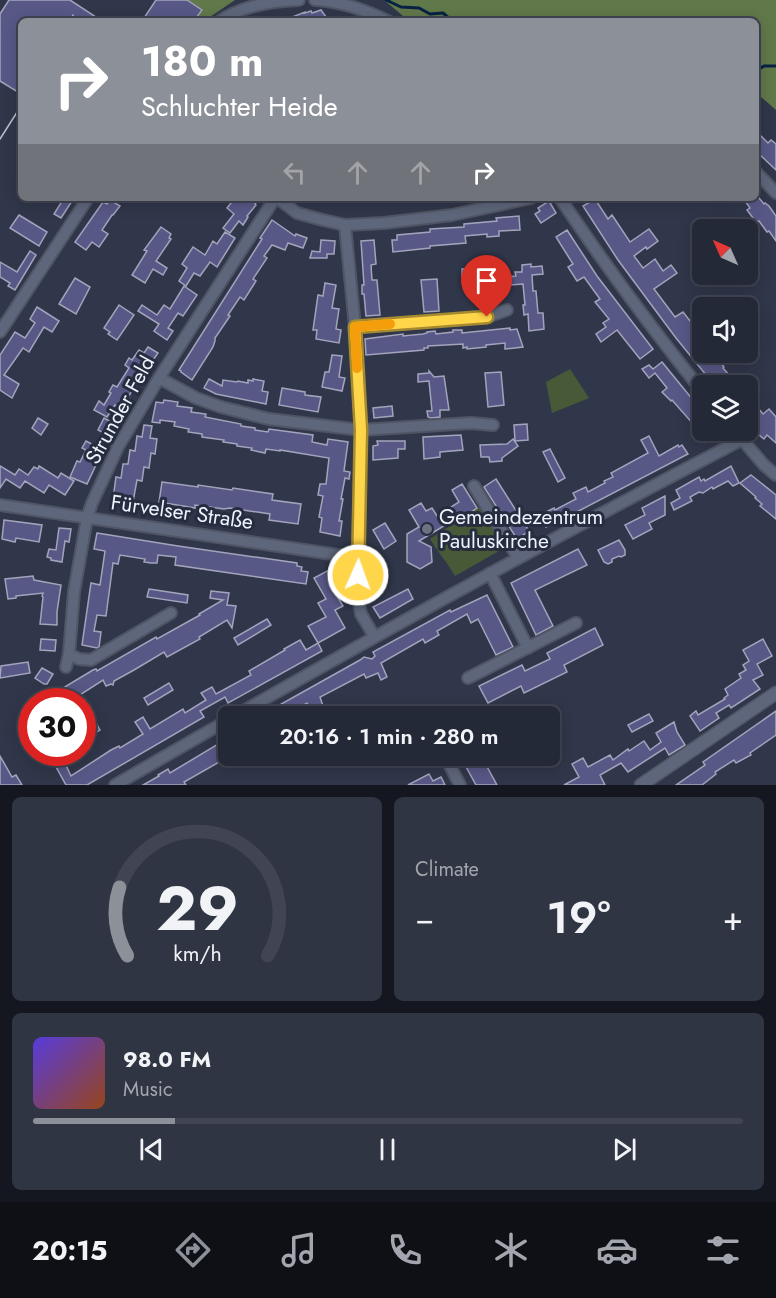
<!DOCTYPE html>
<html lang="en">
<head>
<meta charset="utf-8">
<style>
	:root { --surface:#242938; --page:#303543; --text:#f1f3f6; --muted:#a3a6ae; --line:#414553; --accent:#8c9099 }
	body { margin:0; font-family:Jost,sans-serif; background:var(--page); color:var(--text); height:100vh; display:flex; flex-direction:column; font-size:22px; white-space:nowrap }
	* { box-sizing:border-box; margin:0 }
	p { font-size:20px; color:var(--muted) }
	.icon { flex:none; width:33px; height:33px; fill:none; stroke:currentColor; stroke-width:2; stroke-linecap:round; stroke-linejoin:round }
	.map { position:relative; height:785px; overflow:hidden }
	.details { display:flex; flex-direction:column; gap:12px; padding:12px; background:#14171f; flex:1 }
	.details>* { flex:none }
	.guide { position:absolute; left:18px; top:18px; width:741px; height:183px; border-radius:9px; box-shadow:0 3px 15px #0003,0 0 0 2px var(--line); background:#8c9099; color:#fff; overflow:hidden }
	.needle { width:39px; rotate:315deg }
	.fabs { position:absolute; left:692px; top:219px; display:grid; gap:12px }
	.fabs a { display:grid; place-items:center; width:66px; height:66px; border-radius:9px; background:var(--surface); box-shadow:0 3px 15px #0003,0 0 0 2px var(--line); font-size:30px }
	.speed { position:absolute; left:18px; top:688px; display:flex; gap:12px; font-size:30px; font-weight:700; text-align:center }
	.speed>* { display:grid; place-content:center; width:78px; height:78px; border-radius:50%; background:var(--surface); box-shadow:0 3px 15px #0003,0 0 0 2px var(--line); line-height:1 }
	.speed .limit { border:9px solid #d22; background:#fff; color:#111 }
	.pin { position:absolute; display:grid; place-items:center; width:51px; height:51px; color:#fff; margin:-62px -26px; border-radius:50% 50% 50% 0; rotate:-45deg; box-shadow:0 0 6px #0007 }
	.pin .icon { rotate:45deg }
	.me { position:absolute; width:66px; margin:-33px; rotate:2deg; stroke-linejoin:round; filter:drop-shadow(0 0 4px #0008) }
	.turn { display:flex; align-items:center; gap:21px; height:126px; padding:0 24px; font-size:27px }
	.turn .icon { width:78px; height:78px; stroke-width:2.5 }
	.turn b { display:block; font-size:42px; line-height:51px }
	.lanes { display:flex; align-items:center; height:57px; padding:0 24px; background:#0003; justify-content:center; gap:30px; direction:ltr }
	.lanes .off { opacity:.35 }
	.big { font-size:45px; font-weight:600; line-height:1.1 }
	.details .card { flex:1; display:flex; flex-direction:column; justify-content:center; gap:9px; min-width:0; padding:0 21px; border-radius:9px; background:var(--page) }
	.details .dial { align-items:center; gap:0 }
	.dial svg { height:156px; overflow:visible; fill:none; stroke:var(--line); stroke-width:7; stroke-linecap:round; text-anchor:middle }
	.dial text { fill:var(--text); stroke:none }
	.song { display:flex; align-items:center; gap:18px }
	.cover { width:72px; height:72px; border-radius:9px; background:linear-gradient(135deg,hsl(250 70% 55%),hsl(20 70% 35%)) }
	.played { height:6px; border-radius:3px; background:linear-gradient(90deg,var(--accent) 20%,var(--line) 20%) }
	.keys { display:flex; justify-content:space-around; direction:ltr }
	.heat { display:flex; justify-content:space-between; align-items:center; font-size:33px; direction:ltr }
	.details .tiles { flex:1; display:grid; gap:12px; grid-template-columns:1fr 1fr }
	.card:last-child { grid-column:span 2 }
	.trip { position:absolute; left:218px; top:706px; width:342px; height:60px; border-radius:9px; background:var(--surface); box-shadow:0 3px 15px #0003,0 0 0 2px var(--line); font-weight:600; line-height:60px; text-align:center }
	.dock { display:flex; height:96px; justify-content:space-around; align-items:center; background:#0e1016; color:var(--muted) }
	.dock .icon { width:42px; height:42px }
	.dock .selected { color:var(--accent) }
	.dock b { font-size:27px; color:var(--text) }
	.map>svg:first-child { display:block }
	.green { fill:#485937 }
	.forest { fill:#61784a }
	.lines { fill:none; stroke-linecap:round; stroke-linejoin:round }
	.stream { stroke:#072244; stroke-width:3 }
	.building { fill:#575886; stroke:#a3a4bc; stroke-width:1.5 }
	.minor-casing { stroke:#505565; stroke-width:14 }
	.tertiary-casing { stroke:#505565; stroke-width:15 }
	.minor { stroke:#5e667b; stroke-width:10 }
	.tertiary { stroke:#5e667b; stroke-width:12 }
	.tram { stroke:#b8becc; stroke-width:1.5 }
	.route-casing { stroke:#a68a30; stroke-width:15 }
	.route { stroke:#ffd54a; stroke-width:10 }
	.slow { stroke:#f59e0b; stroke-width:10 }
	.worship-dot { fill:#6b7280; stroke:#262d3f; stroke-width:2 }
	.labels { text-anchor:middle; stroke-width:6; stroke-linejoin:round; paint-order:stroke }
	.street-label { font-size:21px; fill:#eef3ff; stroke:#262d3f }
	.poi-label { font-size:21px; fill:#eef3ff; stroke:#262d3f; text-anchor:start }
</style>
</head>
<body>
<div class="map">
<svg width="776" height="785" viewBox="0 0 776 785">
	<rect width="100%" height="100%" fill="#30374a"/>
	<g class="green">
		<polygon points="570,369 589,398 552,413 546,382"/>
		<path d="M481,506L506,547L455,576C447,562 438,552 430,539Z"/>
	</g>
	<g class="forest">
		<polygon points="188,0 235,0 204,21 198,17 202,9"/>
		<polygon points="384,0 776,0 776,110 761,97 756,99 756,21 409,21"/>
	</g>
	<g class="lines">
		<g class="stream">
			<polyline points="386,0 401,7 419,8 430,14 443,13 451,20 462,19 465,21"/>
			<polyline points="756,80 759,79 759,69 764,66 776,66"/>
		</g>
	</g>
	<g class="building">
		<polygon points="9,0 70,0 102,21 21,21 21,94 0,81 0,14"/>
		<polygon points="156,0 187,0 202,10 194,21 142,21"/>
		<polygon points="321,10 329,21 282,21 305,12 305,13 311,11 312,13"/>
		<polygon points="756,131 768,143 771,140 776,144 776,170 758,153 760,152 756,148"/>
		<polygon points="64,198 74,198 61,218 54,214"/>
		<polygon points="235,198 259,198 255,204 256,205 247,216 248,217 243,225 239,221 230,233 223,228 234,214 227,208"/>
		<polygon points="743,198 759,198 764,204 765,203 769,206 776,216 776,241 769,231 767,232 759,221 756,222 747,210 750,208"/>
		<polygon points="595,199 608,219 612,215 630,242 649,229 658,241 647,249 646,247 634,256 643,268 655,259 663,271 671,265 677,273 654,289 675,317 683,312 694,326 692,328 702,340 702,352 712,352 724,367 723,368 730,376 726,380 731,386 715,386 676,338 618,260 583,206"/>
		<polygon points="110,200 120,206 113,215 112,215 102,230 108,234 99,247 92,242 86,250 75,242 103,202 107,204"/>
		<polygon points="549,201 556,213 541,223 535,214 540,211 538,208"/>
		<polygon points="19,215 47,232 39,246 10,228"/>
		<polygon points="519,216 520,230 499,231 499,236 487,237 487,234 465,236 466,243 430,246 430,248 421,249 393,252 392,240 397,240 397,235 430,232 430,229 464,227 464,224 497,221 496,218"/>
		<polygon points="272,220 295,236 296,234 307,238 303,248 288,243 285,250 272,245 264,256 267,258 253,279 256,281 244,300 240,297 228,315 230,316 215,338 215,341 213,347 192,380 181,372 181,371 179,370 262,239 260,238"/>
		<polygon points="161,227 171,234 169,238 171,239 156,261 167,268 163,275 153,269 145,283 132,275 147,251 144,250"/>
		<polygon points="567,230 597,276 653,349 640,359 617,330 601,342 596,334 606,327 603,323 609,319 595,302 600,299 584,277 577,281 568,267 573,264 556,237"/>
		<polygon points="225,232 235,238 217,267 210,262 200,276 194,273 186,286 179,281 187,268 182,264 193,247 205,255 213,241 217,244"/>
		<polygon points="321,240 335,241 334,254 327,254 327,258 310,258 312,251 320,252"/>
		<polygon points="374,240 376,264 371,265 372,280 377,280 380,315 366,316 364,294 362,294 362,285 364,285 361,241"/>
		<polygon points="30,251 36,255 15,290 8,286 10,283 0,277 0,262 17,272"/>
		<polygon points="531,264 531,267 542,266 543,274 532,275 533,291 536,291 538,313 543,313 544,329 529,331 528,314 524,315 523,305 525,305 523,284 510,285 509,277 516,276 515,272 522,272 522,265"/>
		<polygon points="489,267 492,303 476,304 474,276 462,277 462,269"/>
		<polygon points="75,278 90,287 76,314 59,304"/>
		<polygon points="437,279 439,311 424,312 421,280"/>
		<polygon points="325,283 336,285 332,308 339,309 336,329 341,330 339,343 316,339 317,330 313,330 318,295 323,296"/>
		<polygon points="184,286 197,295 183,316 178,313 168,328 173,331 167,340 154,331 159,324 138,311 142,305 157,315 164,305 170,309"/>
		<polygon points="119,305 134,315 117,340 108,334 110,332 104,328"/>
		<polygon points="37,307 59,321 52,332 44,327 29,352 23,348 4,375 19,384 12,398 0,390 0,355 15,332 25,338 35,323 30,319"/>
		<polygon points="510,328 510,330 517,329 523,347 505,349 505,343 486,345 486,347 467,349 467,347 463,348 463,344 428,346 428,348 424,348 424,350 366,355 365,339 403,334 403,336 423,334 427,333 427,332 435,331 436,334 453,332 453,330 462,330 462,333"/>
		<polygon points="148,347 158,353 142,376 144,377 140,383 138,382 136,386 135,385 128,398 130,399 124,410 115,405 107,417 94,410 99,401 104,405 111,393 109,392 113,385 117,387 129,368 125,365 129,358 132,360 139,350 144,353"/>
		<polygon points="332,355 342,356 339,377 345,378 342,391 322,387 325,372 329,372"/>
		<polygon points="662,362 702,411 702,430 723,430 709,442 672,400 671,401 662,392 667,388 655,373 649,378 642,369 649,365 653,369"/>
		<polygon points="429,371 434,377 444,376 449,410 440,410 440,417 431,418 428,417 427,411 432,411 429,381 418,382 418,374 429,373"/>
		<polygon points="501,372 504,405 488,407 485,373"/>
		<polygon points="209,379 222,386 223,380 237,382 238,381 248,383 248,380 253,381 253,379 264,381 262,391 268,392 266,404 216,394 204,388"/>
		<polygon points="282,388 305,392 305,395 321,397 318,412 279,405"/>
		<polygon points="747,395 763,414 769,409 776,417 776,443 767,435 764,439 747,425"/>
		<polygon points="164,400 178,402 177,406 192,408 191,412 206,414 205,417 241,424 241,426 255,428 255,430 268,432 269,429 313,435 312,442 327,445 328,439 348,442 344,471 350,472 349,479 345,478 341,499 343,499 339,521 342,521 340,536 320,532 322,518 319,517 323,496 318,495 320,484 326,484 329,458 280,450 280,451 266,449 265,453 251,450 252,448 237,446 237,444 223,442 224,440 202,437 202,434 188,432 189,429 174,426 175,422 160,420 160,423 152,422 156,402 163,403"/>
		<polygon points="392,406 393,416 374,418 373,408"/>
		<polygon points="38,418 48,424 41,435 32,428"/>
		<polygon points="104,418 115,424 109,436 98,430"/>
		<polygon points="527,424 528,440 515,441 514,425"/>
		<polygon points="144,425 152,426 150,438 157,439 155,454 151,453 149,468 144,467 142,481 137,480 133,502 113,499 116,477 121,478 123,464 128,464 130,450 135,451 137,436 142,437"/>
		<polygon points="461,435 463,450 440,452 440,457 424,459 423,437"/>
		<polygon points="649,436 659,456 678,445 679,447 682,445 688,454 569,516 546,527 540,515 554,508 555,510 576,499 573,493 586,487 588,492 605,483 604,481 613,477 611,473 648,453 641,440"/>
		<polygon points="513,439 518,446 502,458 502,461 490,462 489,457 481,457 480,445 507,444"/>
		<polygon points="86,441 103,450 87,484 70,477 77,461 80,462 86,450 82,448"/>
		<polygon points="377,441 405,441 405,449 398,449 398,458 373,460 373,446 378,445"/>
		<polygon points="550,449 565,478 558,482 543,452"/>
		<polygon points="0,466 15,475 19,469 28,475 34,467 38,469 39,466 58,478 61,473 74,481 65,495 49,485 44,493 25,481 20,488 6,479 0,488"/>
		<polygon points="731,466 739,483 733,486 728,481 713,489 712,487 703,493 699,492 690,497 692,501 674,510 671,503 680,498 676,490 699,477 701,481 704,479 705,481"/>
		<polygon points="751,475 776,495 776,519 760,506 762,504 755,498 756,497 740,483"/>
		<polygon points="496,479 529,531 517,539 484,487"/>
		<polygon points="162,482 198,487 198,485 232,490 233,488 273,494 272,500 301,504 298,524 269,520 270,514 230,508 224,509 195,505 195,508 159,502"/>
		<polygon points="462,484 477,508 467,515 465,513 419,541 431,547 432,562 420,569 407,562 407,534 419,527 409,510 421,503 426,511 432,508 437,516 459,502 452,490"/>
		<polygon points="665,496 665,515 649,523 652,529 633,539 625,525 645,515 642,508"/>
		<polygon points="4,520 42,525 39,542 16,538 15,542 2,539"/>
		<polygon points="385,523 396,541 384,549 373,530"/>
		<polygon points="59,528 71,529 69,542 65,541 62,562 51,560 51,558 47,557 49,549 56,550"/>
		<polygon points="97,533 178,546 297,563 297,566 302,567 301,571 308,572 306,584 175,565 176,557 158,555 157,563 151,563 144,562 145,559 120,555 118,564 113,563 106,616 97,615 94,631 101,632 99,647 97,648 82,645 91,583 100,585 105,551 94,549"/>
		<polygon points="619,540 625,550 625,555 621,557 619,556 612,559 612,562 608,564 604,562 598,550"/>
		<polygon points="578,549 587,565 535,590 553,626 536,635 511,583"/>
		<polygon points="331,569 342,590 335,593 343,606 335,610 345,628 318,643 308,626 326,617 318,603 326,599 314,578"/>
		<polygon points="33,576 34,580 61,585 57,612 57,625 40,624 43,597 42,596 43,593 16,596 16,598 8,599 5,579"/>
		<polygon points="149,589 188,595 187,603 147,597"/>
		<polygon points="408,589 413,599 380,618 373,607"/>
		<polygon points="211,591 229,593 227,605 236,606 232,628 227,620 199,637 200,639 167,657 164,652 134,670 114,681 113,685 111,684 106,686 103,680 69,702 65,702 58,691 93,670 96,669 97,671 156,637 157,639 200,615 199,614 223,600 210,598"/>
		<polygon points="487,595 513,647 496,655 478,619 471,623 467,614 437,631 439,635 425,643 423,639 381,663 387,677 381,680 378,673 366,678 364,674 320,697 324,709 320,710 323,717 314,717 307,703 293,711 296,717 258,717 360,660 364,657 372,659 375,656 373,652 450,610 451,612"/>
		<polygon points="267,619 271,625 238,645 234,638"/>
		<polygon points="595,628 603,645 564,665 567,672 524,693 521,686 488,703 479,686 522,665 525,671 550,659 547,653"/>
		<polygon points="41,639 56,640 55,651 40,650"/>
		<polygon points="763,639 772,656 757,664 763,675 753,680 760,689 731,708 729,705 716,713 719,718 700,731 690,716 696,711 698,715 725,699 724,698 728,695 725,689 741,678 739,674 746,670 743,665 749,661 743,650"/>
		<polygon points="300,640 306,650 318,643 322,651 228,703 225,697 200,711 204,717 87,785 66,785 55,765 64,761 71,776 111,750 119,746 120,748 143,734 135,722 143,717 150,729 183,709 185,713 206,700 201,693 212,687 216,694 251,675 249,671 285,650 284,649"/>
		<polygon points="28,662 30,673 0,678 1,666"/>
		<polygon points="42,668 53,674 47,684 44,684 35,678"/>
		<polygon points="169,683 173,690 148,705 144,698"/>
		<polygon points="776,711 776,735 750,753 751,755 736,763 734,760 715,772 716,774 702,785 676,785 705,765 703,762"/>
		<polygon points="649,714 653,721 632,732 628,725"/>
		<polygon points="674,722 677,732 685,745 669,755 665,748 628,772 621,763 600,775 605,785 564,785 579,777 572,764 583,758 588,767 610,755 613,760 628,749 629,751 644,741 650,750 661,742 656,733"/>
		<polygon points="96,723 100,730 82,741 82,731"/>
		<polygon points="228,738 228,757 184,782 186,785 143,785 159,776 158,775 168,769 170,773"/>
		<polygon points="0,756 12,777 16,775 22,785 0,785"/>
		<polygon points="471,756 497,756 485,763 497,785 476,785 464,763 472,759"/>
		<polygon points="429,774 433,781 441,777 445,785 408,785"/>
	</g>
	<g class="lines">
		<g class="minor-casing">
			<g id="minor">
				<path d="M315,0C341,1 365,10 388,21"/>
				<path d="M220,21C242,6 272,1 299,0"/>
				<polyline points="756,172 776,193"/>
				<polyline points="277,198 297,213 323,220 345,225 384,223 452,215 531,198"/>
				<path d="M560,198C605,265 652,329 702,391"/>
				<polyline points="345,225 355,327 361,430 357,592 361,614 374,636"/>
				<polyline points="355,327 487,317 507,310"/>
				<polyline points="0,332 88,198"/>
				<polyline points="159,378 196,398 221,407 269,419 361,430 471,423 493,425"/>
				<polyline points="734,430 764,465 776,475"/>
				<polyline points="474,486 518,558"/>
				<polyline points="0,505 359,558"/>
				<polyline points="490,573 528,648"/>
				<polyline points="69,654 79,659 91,660 171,613"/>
				<polyline points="66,667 69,654 74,592 87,518 92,503 118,447 159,378 275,198"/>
				<polyline points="468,678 576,623"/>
				<path d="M233,717C401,621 570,529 741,440"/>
				<polyline points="449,764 460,785"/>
				<polyline points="115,785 228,720"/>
			</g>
		</g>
		<g class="tertiary-casing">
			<polyline id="tertiary" points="641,785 776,693"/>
		</g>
		<use href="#minor" class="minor"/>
		<use href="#tertiary" class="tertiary"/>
		<g class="tram">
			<polyline points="70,21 73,15"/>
			<polyline points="0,139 21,106"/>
		</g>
	</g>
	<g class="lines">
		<g class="route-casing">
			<polyline id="route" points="358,575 361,430 355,327 487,317"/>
		</g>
		<use href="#route" class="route"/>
		<polyline class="slow" points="357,368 355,327 390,324"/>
	</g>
	<circle class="worship-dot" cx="427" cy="529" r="6"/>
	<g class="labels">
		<g class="street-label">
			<text transform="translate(120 410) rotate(-61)" y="7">Strunder Feld</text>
			<text transform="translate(182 512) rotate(8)" y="7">Fürvelser Straße</text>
		</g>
		<g class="poi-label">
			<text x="439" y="524">Gemeindezentrum<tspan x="439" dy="24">Pauluskirche</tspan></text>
		</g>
	</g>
</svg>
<div class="fabs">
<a><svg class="needle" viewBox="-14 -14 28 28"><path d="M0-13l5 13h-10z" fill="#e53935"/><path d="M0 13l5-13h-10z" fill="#a3a6ae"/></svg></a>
<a><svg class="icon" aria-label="sound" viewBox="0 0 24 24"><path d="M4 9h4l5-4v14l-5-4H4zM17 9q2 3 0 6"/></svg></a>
<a><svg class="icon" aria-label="layers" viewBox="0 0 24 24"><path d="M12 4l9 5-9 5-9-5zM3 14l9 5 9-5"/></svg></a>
</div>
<div class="speed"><div class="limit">30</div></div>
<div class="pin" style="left:487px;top:317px;background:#d93025"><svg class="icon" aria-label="arrive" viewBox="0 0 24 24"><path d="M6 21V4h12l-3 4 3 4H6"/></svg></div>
<svg class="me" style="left:358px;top:575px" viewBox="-20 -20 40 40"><circle r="17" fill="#ffd54a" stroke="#fff" stroke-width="3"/><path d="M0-11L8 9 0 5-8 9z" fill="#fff"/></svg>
<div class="trip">20:16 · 1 min · 280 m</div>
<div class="guide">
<div class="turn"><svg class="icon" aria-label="right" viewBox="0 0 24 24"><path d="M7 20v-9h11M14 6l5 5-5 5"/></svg><div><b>180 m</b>Schluchter Heide</div></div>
<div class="lanes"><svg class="icon off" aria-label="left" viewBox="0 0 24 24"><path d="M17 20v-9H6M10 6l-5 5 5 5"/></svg><svg class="icon off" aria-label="ahead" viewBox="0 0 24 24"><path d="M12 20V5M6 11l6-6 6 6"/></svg><svg class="icon off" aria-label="ahead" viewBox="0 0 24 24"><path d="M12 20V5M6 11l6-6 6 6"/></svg><svg class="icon" aria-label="right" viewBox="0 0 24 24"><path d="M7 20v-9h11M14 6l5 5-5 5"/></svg></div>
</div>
</div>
<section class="details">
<div class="tiles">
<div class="card dial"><svg viewBox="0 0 100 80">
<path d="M14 69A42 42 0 1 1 86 69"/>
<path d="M14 69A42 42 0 0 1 10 34" stroke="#8c9099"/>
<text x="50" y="56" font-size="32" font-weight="700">29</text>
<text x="50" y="72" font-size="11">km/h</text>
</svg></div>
<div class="card"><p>Climate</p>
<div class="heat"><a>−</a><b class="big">19°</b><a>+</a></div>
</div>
<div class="card">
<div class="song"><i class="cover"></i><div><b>98.0 FM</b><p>Music</p></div></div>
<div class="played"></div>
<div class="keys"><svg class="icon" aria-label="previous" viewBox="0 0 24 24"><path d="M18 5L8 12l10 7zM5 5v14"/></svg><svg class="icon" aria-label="pause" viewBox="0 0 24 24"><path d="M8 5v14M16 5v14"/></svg><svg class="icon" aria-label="next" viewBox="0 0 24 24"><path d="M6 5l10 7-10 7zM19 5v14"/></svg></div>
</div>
</div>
</section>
<nav class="dock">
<b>20:15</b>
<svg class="icon selected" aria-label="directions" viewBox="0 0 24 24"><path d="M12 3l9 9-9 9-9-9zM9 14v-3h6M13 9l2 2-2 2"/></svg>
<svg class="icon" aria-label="music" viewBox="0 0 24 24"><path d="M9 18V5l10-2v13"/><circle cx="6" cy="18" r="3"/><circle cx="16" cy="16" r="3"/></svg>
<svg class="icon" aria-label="phone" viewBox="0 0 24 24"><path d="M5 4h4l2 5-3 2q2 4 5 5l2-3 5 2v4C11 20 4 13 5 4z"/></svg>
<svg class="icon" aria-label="climate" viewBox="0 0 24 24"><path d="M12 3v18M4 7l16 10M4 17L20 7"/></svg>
<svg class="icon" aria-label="car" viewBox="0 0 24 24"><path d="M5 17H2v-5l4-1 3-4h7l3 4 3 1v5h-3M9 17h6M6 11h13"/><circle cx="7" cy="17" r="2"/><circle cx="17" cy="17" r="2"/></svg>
<svg class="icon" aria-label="filters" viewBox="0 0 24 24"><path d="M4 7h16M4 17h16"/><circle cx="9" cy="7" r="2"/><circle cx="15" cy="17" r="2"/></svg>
</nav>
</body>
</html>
